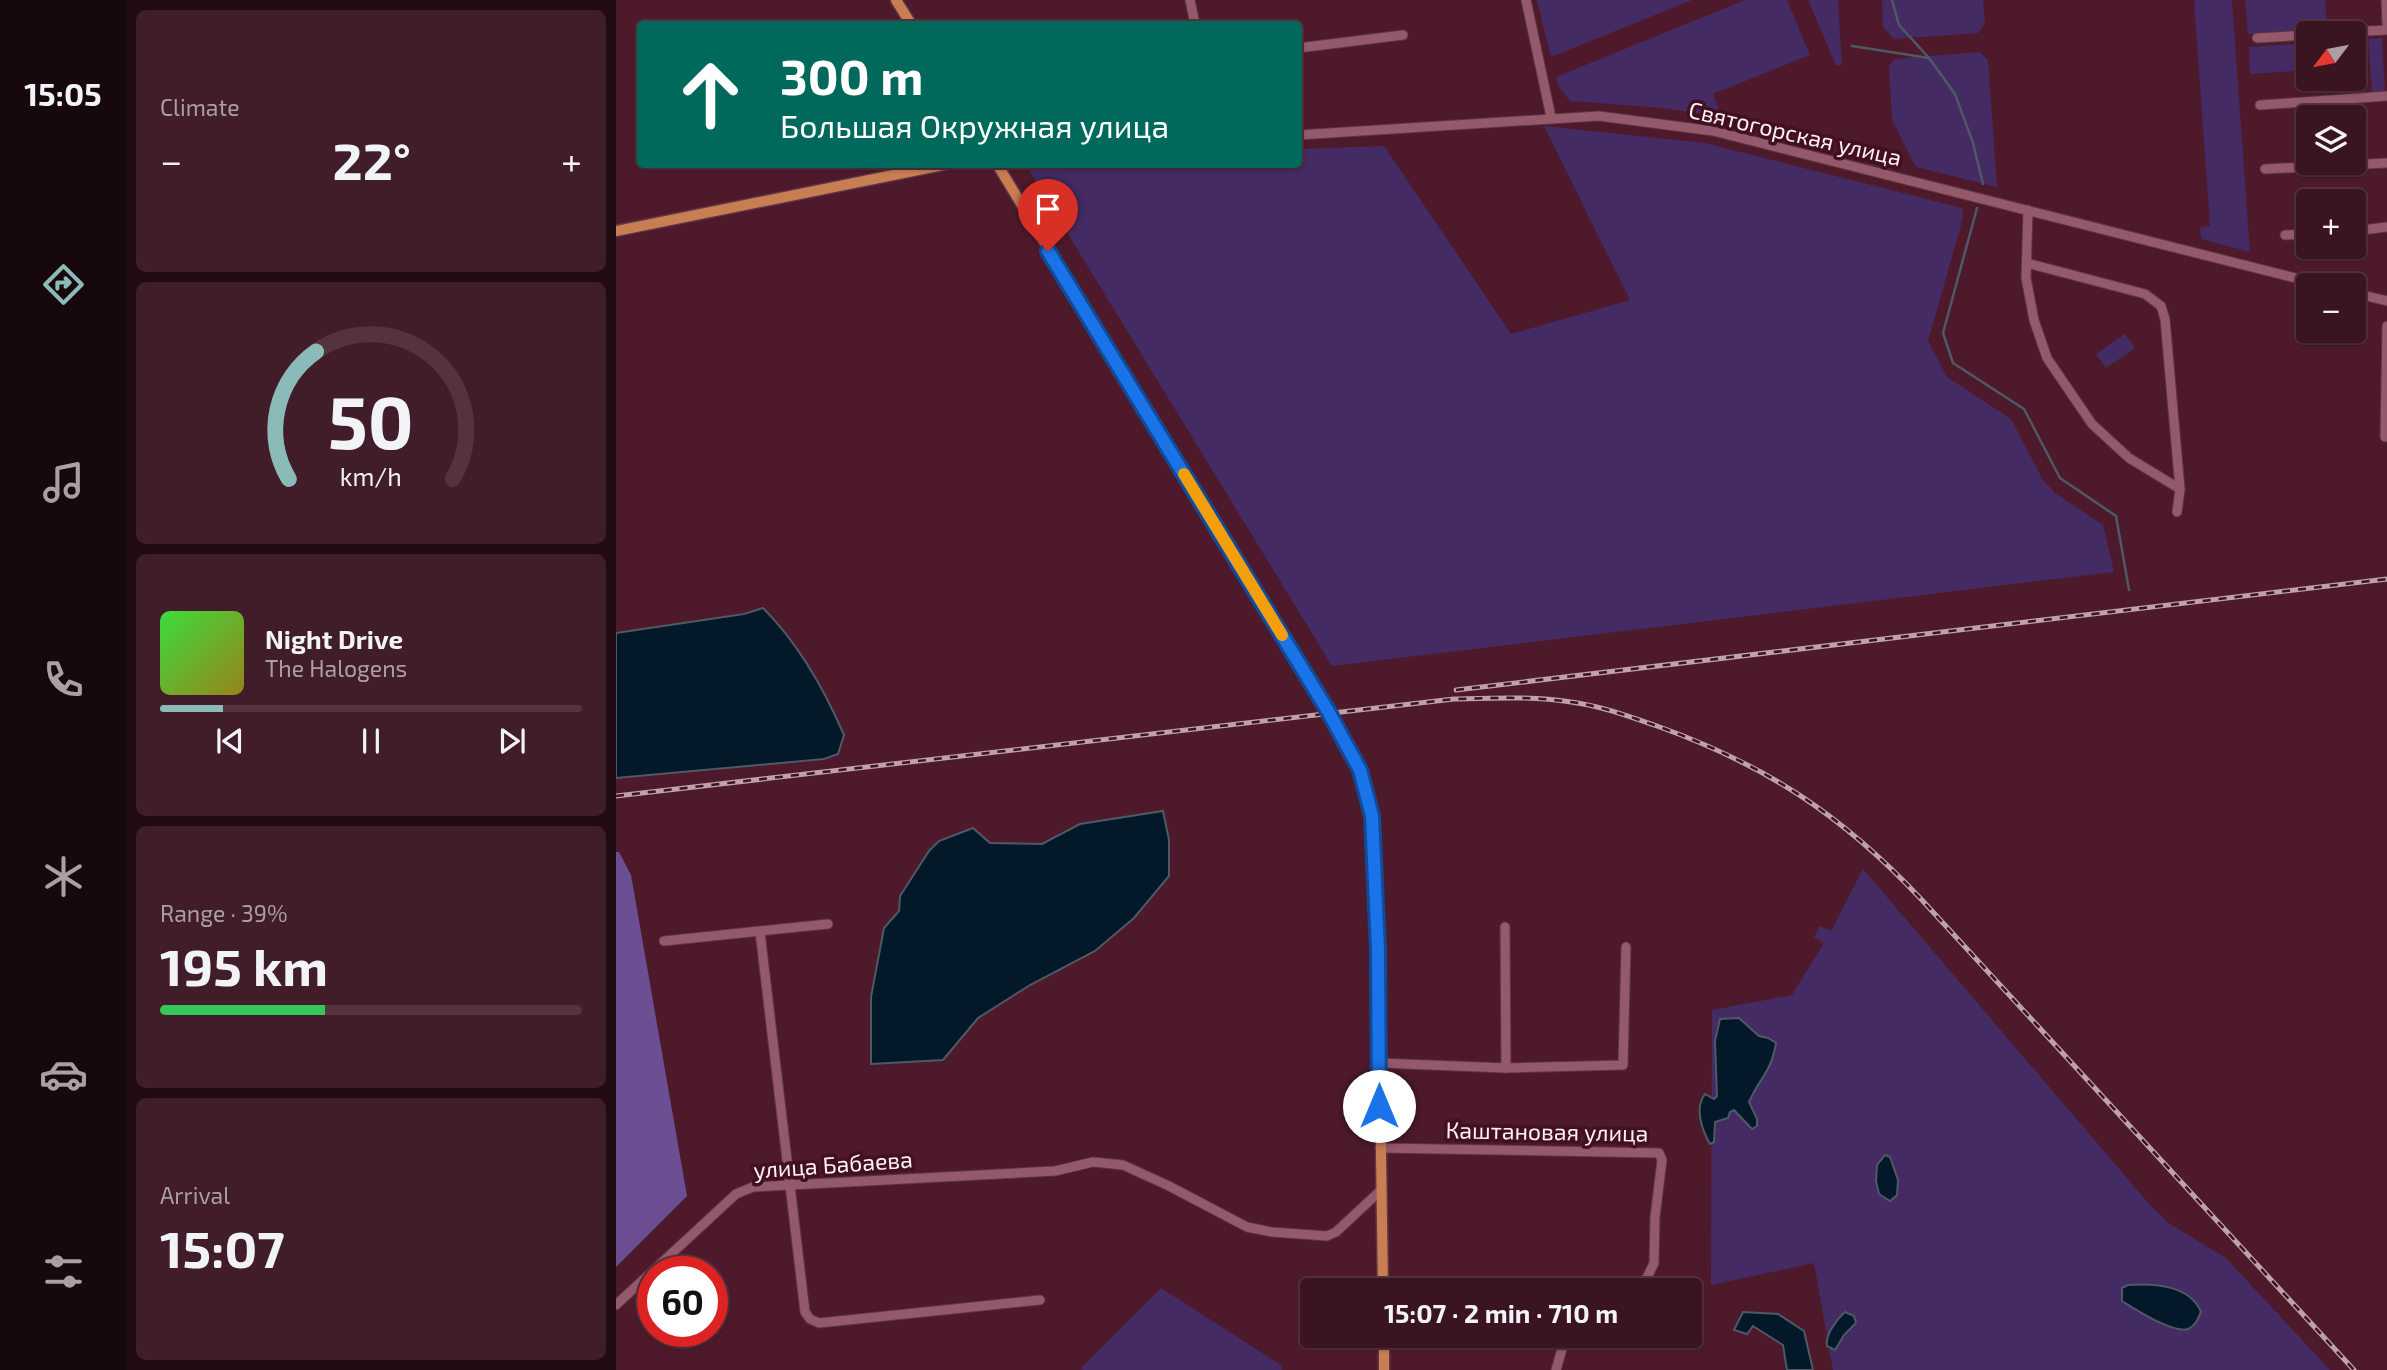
<!DOCTYPE html>
<html lang="en">
<head>
<meta charset="utf-8">
<style>
	:root { --surface:#3a1420; --page:#411d29; --text:#f1f3f6; --muted:#ab9ea5; --line:#54333e; --accent:#8bbbb9 }
	body { margin:0; font-family:"Exo 2",sans-serif; background:var(--page); color:var(--text); height:100vh; display:flex; flex-direction:column; font-size:26px; white-space:nowrap }
	* { box-sizing:border-box; margin:0 }
	p { font-size:23px; color:var(--muted) }
	.icon { flex:none; width:38px; height:38px; fill:none; stroke:currentColor; stroke-width:2; stroke-linecap:round; stroke-linejoin:round }
	.map { position:relative; flex:1; overflow:hidden }
	.details { display:flex; flex-direction:column; gap:10px; padding:10px; background:#200b12; width:490px }
	.details>* { flex:none }
	.hud { position:absolute; left:21px; top:21px; width:665px; height:147px; border-radius:7px; box-shadow:0 2px 5px #0004,0 0 0 2px var(--line); background:#00695c; color:#fff; overflow:hidden }
	.needle { width:46px; rotate:238deg }
	.controls { position:absolute; left:1680px; top:21px; display:grid; gap:14px }
	.controls a { display:grid; place-items:center; width:70px; height:70px; border-radius:7px; background:var(--surface); box-shadow:0 2px 5px #0004,0 0 0 2px var(--line); font-size:35px }
	.speed { position:absolute; left:21px; top:1256px; display:flex; gap:14px; font-size:35px; font-weight:700; text-align:center }
	.speed>* { display:grid; place-content:center; width:91px; height:91px; border-radius:50%; background:var(--surface); box-shadow:0 2px 5px #0004,0 0 0 2px var(--line); line-height:1 }
	.speed .limit { border:10px solid #d22; background:#fff; color:#111 }
	.pin { position:absolute; display:grid; place-items:center; width:60px; height:60px; color:#fff; margin:-72px -30px; border-radius:50% 50% 50% 0; rotate:-45deg; box-shadow:0 0 7px #0007 }
	.pin .icon { rotate:45deg }
	.me { position:absolute; width:77px; margin:-38px; rotate:0deg; stroke-linejoin:round; filter:drop-shadow(0 0 5px #0008) }
	.turn { display:flex; align-items:center; gap:24px; height:147px; padding:0 28px; font-size:32px }
	.turn .icon { width:91px; height:91px; stroke-width:2.5 }
	.turn b { display:block; font-size:49px; line-height:60px }
	.big { font-size:52px; font-weight:700; line-height:1.1 }
	.details .widget { flex:1; display:flex; flex-direction:column; justify-content:center; gap:10px; min-width:0; padding:0 24px; border-radius:10px; background:var(--page) }
	.details .dial { align-items:center; gap:0 }
	.dial svg { height:182px; overflow:visible; fill:none; stroke:var(--line); stroke-width:7; stroke-linecap:round; text-anchor:middle }
	.dial text { fill:var(--text); stroke:none }
	.song { display:flex; align-items:center; gap:21px }
	.cover { width:84px; height:84px; border-radius:10px; background:linear-gradient(135deg,hsl(120 70% 55%),hsl(50 70% 35%)) }
	.played { height:7px; border-radius:4px; background:linear-gradient(90deg,var(--accent) 15%,var(--line) 15%) }
	.keys { display:flex; justify-content:space-around; direction:ltr }
	.heat { display:flex; justify-content:space-between; align-items:center; font-size:38px; direction:ltr }
	.charge { height:10px; border-radius:5px; background:linear-gradient(90deg,#34c759 39%,var(--line) 0) }
	.trip { position:absolute; left:684px; top:1278px; width:402px; height:70px; border-radius:7px; background:var(--surface); box-shadow:0 2px 5px #0004,0 0 0 2px var(--line); font-weight:700; line-height:70px; text-align:center }
	main { display:flex; flex:1; min-height:0 }
	.tab-bar { display:flex; flex-direction:column; width:126px; justify-content:space-around; align-items:center; background:#17080d; color:var(--muted) }
	.tab-bar .icon { width:49px; height:49px }
	.tab-bar .selected { color:var(--accent) }
	.tab-bar b { font-size:32px; color:var(--text) }
	.map>svg:first-child { display:block }
	.green { fill:#442b63 }
	.forest { fill:#6c4f92 }
	.water { fill:#031828; stroke:#4e5965; stroke-width:2 }
	.lines { fill:none; stroke-linecap:round; stroke-linejoin:round }
	.stream { stroke:#4e5965; stroke-width:2.5 }
	.minor-casing { stroke:#5e3645; stroke-width:11 }
	.major-casing { stroke:#5e3645; stroke-width:13 }
	.minor { stroke:#94596a; stroke-width:9 }
	.major { stroke:#c87e52; stroke-width:10 }
	.rail-casing { stroke:#bea2aa; stroke-width:5 }
	.rail { stroke:#421022; stroke-width:2.5; stroke-dasharray:8; stroke-linecap:butt }
	.route-casing { stroke:#114b97; stroke-width:18 }
	.route { stroke:#1a73e8; stroke-width:12 }
	.slow { stroke:#f59e0b; stroke-width:12 }
	.labels { text-anchor:middle; stroke-width:7; stroke-linejoin:round; paint-order:stroke }
	.street-label { font-size:23px; fill:#fef0f3; stroke:#421022 }
</style>
</head>
<body>
<main>
<nav class="tab-bar">
<b>15:05</b>
<svg class="icon selected" aria-label="directions" viewBox="0 0 24 24"><path d="M12 3l9 9-9 9-9-9zM9 14v-3h6M13 9l2 2-2 2"/></svg>
<svg class="icon" aria-label="music" viewBox="0 0 24 24"><path d="M9 18V5l10-2v13"/><circle cx="6" cy="18" r="3"/><circle cx="16" cy="16" r="3"/></svg>
<svg class="icon" aria-label="phone" viewBox="0 0 24 24"><path d="M5 4h4l2 5-3 2q2 4 5 5l2-3 5 2v4C11 20 4 13 5 4z"/></svg>
<svg class="icon" aria-label="climate" viewBox="0 0 24 24"><path d="M12 3v18M4 7l16 10M4 17L20 7"/></svg>
<svg class="icon" aria-label="car" viewBox="0 0 24 24"><path d="M5 17H2v-5l4-1 3-4h7l3 4 3 1v5h-3M9 17h6M6 11h13"/><circle cx="7" cy="17" r="2"/><circle cx="17" cy="17" r="2"/></svg>
<svg class="icon" aria-label="filters" viewBox="0 0 24 24"><path d="M4 7h16M4 17h16"/><circle cx="9" cy="7" r="2"/><circle cx="15" cy="17" r="2"/></svg>
</nav>
<section class="details">
<div class="widget"><p>Climate</p>
<div class="heat"><a>−</a><b class="big">22°</b><a>+</a></div>
</div>
<div class="widget dial"><svg viewBox="0 0 100 80">
<path d="M14 69A42 42 0 1 1 86 69"/>
<path d="M14 69A42 42 0 0 1 26 13" stroke="#8bbbb9"/>
<text x="50" y="56" font-size="32" font-weight="700">50</text>
<text x="50" y="72" font-size="11">km/h</text>
</svg></div>
<div class="widget">
<div class="song"><i class="cover"></i><div><b>Night Drive</b><p>The Halogens</p></div></div>
<div class="played"></div>
<div class="keys"><svg class="icon" aria-label="previous" viewBox="0 0 24 24"><path d="M18 5L8 12l10 7zM5 5v14"/></svg><svg class="icon" aria-label="pause" viewBox="0 0 24 24"><path d="M8 5v14M16 5v14"/></svg><svg class="icon" aria-label="next" viewBox="0 0 24 24"><path d="M6 5l10 7-10 7zM19 5v14"/></svg></div>
</div>
<div class="widget"><p>Range · 39%</p><b class="big">195 km</b><div class="charge"></div></div>
<div class="widget"><p>Arrival</p><b class="big">15:07</b></div>
</section>
<div class="map">
<svg width="1771" height="1370" viewBox="0 0 1771 1370">
	<rect width="100%" height="100%" fill="#4e1a2b"/>
	<g class="green">
		<polygon points="921,0 1076,0 935,57"/>
		<polygon points="1129,0 1171,0 1194,55 1097,94 1106,117 1047,108 954,101 942,85 940,77"/>
		<polygon points="1192,0 1222,0 1226,65 1220,65"/>
		<polygon points="1266,0 1367,0 1369,24 1362,33 1278,39 1267,27"/>
		<polygon points="1578,0 1616,0 1634,252 1585,239 1584,227 1594,226"/>
		<polygon points="1629,0 1709,0 1711,28 1632,34"/>
		<polygon points="1766,38 1769,91 1756,92 1752,39"/>
		<polygon points="1692,43 1692,70 1634,74 1633,47"/>
		<polygon points="1363,52 1372,60 1381,187 1300,167 1276,120 1273,65 1279,59"/>
		<polygon points="928,126 1089,143 1346,208 1347,218 1312,341 1331,377 1395,419 1427,480 1439,493 1487,525 1498,572 716,666 411,167 440,164 682,164 683,149 768,146 895,334 1014,300"/>
		<polygon points="1509,334 1519,348 1490,368 1480,354"/>
		<polygon points="1247,869 1534,1205 1554,1224 1610,1258 1714,1370 1217,1370 1198,1263 1095,1285 1096,1010 1176,995 1208,943 1198,937 1204,926 1215,931"/>
		<polygon points="545,1288 665,1365 666,1370 467,1370 465,1368"/>
	</g>
	<polygon class="forest" points="0,852 3,852 15,875 71,1196 0,1267"/>
	<g class="water">
		<path d="M147,608C181,642 209,691 228,735L222,754L208,759L0,778V633L128,614Z"/>
		<polygon points="547,811 553,840 553,876 518,918 479,951 414,985 362,1018 327,1060 255,1064 255,997 268,928 283,911 284,896 313,851 323,841 357,828 374,843 426,844 464,824"/>
		<path d="M1123,1018L1143,1036L1152,1038L1160,1043C1155,1073 1144,1077 1133,1102L1141,1119V1126L1136,1129L1118,1110L1114,1112L1112,1118L1099,1122L1098,1142L1094,1144C1086,1130 1078,1108 1089,1094L1098,1099L1101,1096L1099,1041L1104,1019Z"/>
		<polygon points="1269,1155 1274,1157 1282,1180 1281,1195 1274,1201 1263,1194 1260,1181 1261,1165"/>
		<path d="M1512,1285C1537,1283 1574,1285 1585,1312C1582,1319 1579,1326 1572,1329C1557,1334 1519,1309 1506,1301V1288Z"/>
		<polygon points="1127,1312 1162,1314 1188,1331 1197,1370 1171,1370 1167,1345 1137,1326 1131,1334 1118,1330"/>
		<path d="M1229,1312L1238,1316L1240,1323L1228,1335L1219,1350L1211,1346C1209,1335 1220,1320 1229,1312Z"/>
	</g>
	<g class="lines">
		<g class="stream">
			<polyline points="1276,0 1283,25 1313,58 1339,94 1357,143 1367,184"/>
			<polyline points="1236,46 1313,58"/>
			<polyline points="1361,208 1327,333 1337,363 1408,409 1444,478 1500,516 1513,590"/>
		</g>
		<g class="minor-casing">
			<g id="minor">
				<polyline points="574,0 579,24"/>
				<polyline points="910,0 935,117"/>
				<polyline points="1770,0 1771,24"/>
				<polyline points="1713,33 1771,30"/>
				<polyline points="1641,38 1692,35"/>
				<polyline points="682,48 787,35"/>
				<polyline points="1644,105 1771,96"/>
				<polyline points="682,135 983,116 1097,131 1707,285"/>
				<polyline points="1649,169 1771,163"/>
				<polyline points="1738,231 1771,227"/>
				<polyline points="1669,235 1692,234"/>
				<polyline points="1411,263 1529,294 1545,306 1549,319 1564,489 1513,458 1476,424 1431,358 1418,320 1410,278 1412,210"/>
				<polyline points="1738,293 1771,301"/>
				<polyline points="1769,437 1771,326"/>
				<polyline points="1561,512 1564,489"/>
				<polyline points="889,927 890,1068"/>
				<polyline points="144,932 189,1312 194,1319 203,1323 424,1300"/>
				<polyline points="48,941 212,924"/>
				<polyline points="763,1063 890,1068 1007,1065 1010,947"/>
				<polyline points="764,1148 1043,1153 1046,1160 1039,1217 1038,1263 1031,1278 1020,1286 939,1290"/>
				<polyline points="0,1305 120,1194 137,1187 439,1171 477,1162 507,1165 553,1186 631,1227 656,1232 711,1236 720,1232 764,1191"/>
				<polyline points="940,1370 950,1335"/>
			</g>
		</g>
		<g class="major-casing">
			<g id="major">
				<polyline points="280,0 295,24"/>
				<polyline points="381,164 713,711 744,770 756,816 762,950 767,1290"/>
				<polyline points="0,231 332,164"/>
				<polyline points="768,1335 768,1370"/>
			</g>
		</g>
		<use href="#minor" class="minor"/>
		<use href="#major" class="major"/>
		<g class="rail-casing">
			<g id="rail">
				<polyline points="840,690 1771,579"/>
				<path d="M0,796L838,699C877,698 916,696 955,702C985,706 1012,716 1041,726C1150,765 1226,815 1305,899L1738,1370"/>
			</g>
		</g>
		<use href="#rail" class="rail"/>
	</g>
	<g class="lines">
		<g class="route-casing">
			<polyline id="route" points="432,251 712,711 744,770 756,816 762,950 763,1106"/>
		</g>
		<use href="#route" class="route"/>
		<polyline class="slow" points="568,474 666,635"/>
	</g>
	<g class="labels">
		<g class="street-label">
			<text transform="translate(1179 134) rotate(13)" y="8">Святогорская улица</text>
			<text transform="translate(931 1132) rotate(1)" y="8">Каштановая улица</text>
			<text transform="translate(217 1165) rotate(-4)" y="8">улица Бабаева</text>
		</g>
	</g>
</svg>
<div class="controls">
<a><svg class="needle" viewBox="-14 -14 28 28"><path d="M0-13l5 13h-10z" fill="#e53935"/><path d="M0 13l5-13h-10z" fill="#ab9ea5"/></svg></a>
<a><svg class="icon" aria-label="layers" viewBox="0 0 24 24"><path d="M12 4l9 5-9 5-9-5zM3 14l9 5 9-5"/></svg></a>
<a>+</a>
<a>−</a>
</div>
<div class="speed"><div class="limit">60</div></div>
<div class="pin" style="left:432px;top:251px;background:#d93025"><svg class="icon" aria-label="arrive" viewBox="0 0 24 24"><path d="M6 21V4h12l-3 4 3 4H6"/></svg></div>
<svg class="me" style="left:763px;top:1106px" viewBox="-20 -20 40 40"><circle r="19" fill="#fff"/><path d="M0-13L10 11 0 6-10 11z" fill="#1a73e8"/></svg>
<div class="trip">15:07 · 2 min · 710 m</div>
<div class="hud">
<div class="turn"><svg class="icon" aria-label="ahead" viewBox="0 0 24 24"><path d="M12 20V5M6 11l6-6 6 6"/></svg><div><b>300 m</b>Большая Окружная улица</div></div>
</div>
</div>
</main>
</body>
</html>
